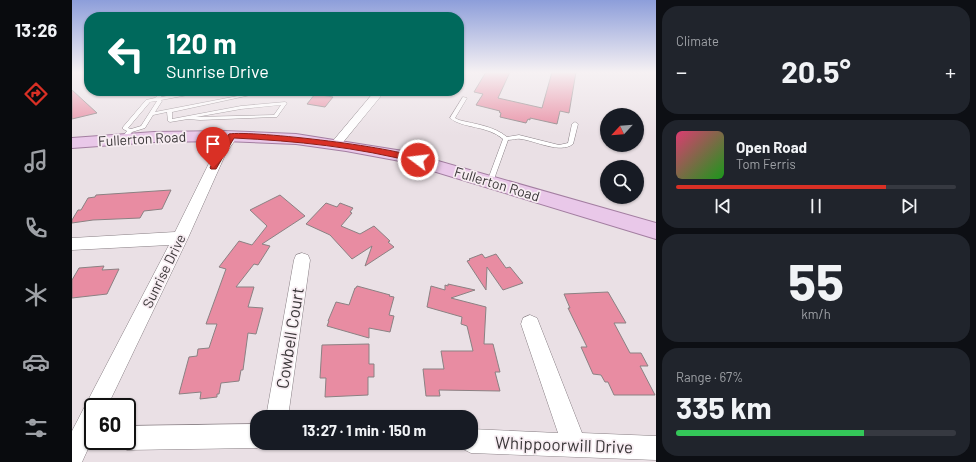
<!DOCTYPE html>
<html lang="en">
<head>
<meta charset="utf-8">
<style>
	:root { --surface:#171b24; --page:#20242c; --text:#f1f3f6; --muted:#9ea1a6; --line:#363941; --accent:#d93025 }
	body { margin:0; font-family:Barlow,sans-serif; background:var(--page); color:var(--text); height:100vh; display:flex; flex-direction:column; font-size:15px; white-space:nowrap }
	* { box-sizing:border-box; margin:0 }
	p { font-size:13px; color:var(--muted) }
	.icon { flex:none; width:22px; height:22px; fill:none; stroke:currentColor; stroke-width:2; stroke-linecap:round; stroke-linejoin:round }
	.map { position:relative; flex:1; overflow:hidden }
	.sheet { display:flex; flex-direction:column; gap:6px; padding:6px; background:#0d0f14; width:320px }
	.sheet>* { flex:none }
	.guide { position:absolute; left:12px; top:12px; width:380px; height:84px; border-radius:16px; box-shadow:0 1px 3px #0004; background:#00695c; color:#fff; overflow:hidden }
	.needle { width:26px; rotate:244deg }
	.buttons { position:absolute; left:528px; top:108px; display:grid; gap:8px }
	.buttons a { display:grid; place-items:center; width:44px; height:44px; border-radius:50%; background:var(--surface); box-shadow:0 1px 3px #0004; font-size:20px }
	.speed { position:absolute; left:12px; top:398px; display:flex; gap:8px; font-size:20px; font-weight:700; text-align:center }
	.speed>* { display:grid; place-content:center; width:52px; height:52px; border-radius:50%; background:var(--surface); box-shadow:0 1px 3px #0004; line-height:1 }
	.speed .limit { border:2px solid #111; border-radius:6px; background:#fff; color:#111 }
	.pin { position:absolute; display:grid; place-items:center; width:34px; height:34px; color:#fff; margin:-41px -17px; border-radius:50% 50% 50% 0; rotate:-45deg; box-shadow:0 0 4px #0007 }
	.pin .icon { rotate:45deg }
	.me { position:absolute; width:44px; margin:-22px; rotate:285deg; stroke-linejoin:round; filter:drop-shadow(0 0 3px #0008) }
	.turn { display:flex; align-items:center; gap:14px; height:84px; padding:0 16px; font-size:18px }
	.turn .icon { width:52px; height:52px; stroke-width:2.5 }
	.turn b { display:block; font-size:28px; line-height:34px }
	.big { font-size:30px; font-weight:700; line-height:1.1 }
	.sheet .widget { flex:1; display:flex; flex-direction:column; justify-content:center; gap:6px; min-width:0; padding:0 14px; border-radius:16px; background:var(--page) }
	.sheet .dial { align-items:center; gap:0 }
	.dial b { font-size:52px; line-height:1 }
	.song { display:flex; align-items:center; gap:12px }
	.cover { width:48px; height:48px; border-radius:6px; background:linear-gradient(135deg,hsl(340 70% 55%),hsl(120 70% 35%)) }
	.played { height:4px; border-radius:2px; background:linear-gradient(90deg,var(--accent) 75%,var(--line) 75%) }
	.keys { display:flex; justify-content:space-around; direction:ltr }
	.heat { display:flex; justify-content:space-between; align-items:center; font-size:22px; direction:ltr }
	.charge { height:6px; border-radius:3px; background:linear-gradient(90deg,#34c759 67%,var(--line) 0) }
	.trip { position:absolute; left:178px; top:410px; width:228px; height:40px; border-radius:16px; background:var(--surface); box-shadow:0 1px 3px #0004; font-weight:700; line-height:40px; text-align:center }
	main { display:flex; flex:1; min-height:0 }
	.tab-bar { display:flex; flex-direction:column; width:72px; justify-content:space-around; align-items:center; background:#090b0e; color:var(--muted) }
	.tab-bar .icon { width:28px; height:28px }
	.tab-bar .current { color:var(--accent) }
	.tab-bar b { font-size:18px; color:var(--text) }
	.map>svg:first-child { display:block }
	.building { fill:#e88ca2; stroke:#8b8183 }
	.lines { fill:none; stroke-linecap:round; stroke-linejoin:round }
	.service-casing { stroke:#887f84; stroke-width:1 }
	.minor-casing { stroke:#887f84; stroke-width:1 }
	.primary-casing { stroke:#a37ea1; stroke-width:2 }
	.service { fill:#fff; fill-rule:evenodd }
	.minor { fill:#fff; fill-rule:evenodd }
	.primary { fill:#e9c8e9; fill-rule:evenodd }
	.route { fill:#d93025; stroke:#8d1f18 }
	.labels { text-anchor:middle; stroke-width:3.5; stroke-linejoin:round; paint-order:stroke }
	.street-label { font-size:14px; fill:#3a3638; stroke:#f7edf2 }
	.near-street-label { font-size:17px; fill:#3a3638; stroke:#f7edf2 }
</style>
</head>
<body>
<main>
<nav class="tab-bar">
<b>13:26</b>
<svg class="icon current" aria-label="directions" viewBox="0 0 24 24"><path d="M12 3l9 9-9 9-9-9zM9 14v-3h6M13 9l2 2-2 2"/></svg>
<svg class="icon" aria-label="music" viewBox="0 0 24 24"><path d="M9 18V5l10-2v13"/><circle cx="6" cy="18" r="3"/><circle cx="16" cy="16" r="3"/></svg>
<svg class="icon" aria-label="phone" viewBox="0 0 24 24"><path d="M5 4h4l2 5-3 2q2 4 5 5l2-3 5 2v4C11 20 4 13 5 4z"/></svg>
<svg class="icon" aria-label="climate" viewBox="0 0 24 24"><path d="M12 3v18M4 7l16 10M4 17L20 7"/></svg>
<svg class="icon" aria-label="car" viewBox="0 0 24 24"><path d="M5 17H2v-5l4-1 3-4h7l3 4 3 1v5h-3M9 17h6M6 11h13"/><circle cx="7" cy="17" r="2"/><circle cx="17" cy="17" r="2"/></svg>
<svg class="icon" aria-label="filters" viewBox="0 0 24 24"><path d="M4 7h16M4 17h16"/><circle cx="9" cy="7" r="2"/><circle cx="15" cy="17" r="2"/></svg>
</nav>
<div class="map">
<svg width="584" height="462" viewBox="0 0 584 462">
	<rect width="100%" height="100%" fill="#eae0e5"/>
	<g class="building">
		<polygon points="414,72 438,72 426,98 470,108 480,72 504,72 497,113 488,111 485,124 458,118 458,120 456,119 454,123 428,117 429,113 427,112 428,111 404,105 411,94 402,92"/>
		<polygon points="0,90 25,113 0,119"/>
		<polygon points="243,94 261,97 253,107 235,104"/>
		<polygon points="99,190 90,209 72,211 68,218 21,220 0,223 0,220 6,210 9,210 16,198 23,197 24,195"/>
		<polygon points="208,195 233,216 190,244 198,246 186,265 182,264 164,287 182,287 176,307 191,308 184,334 176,333 171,370 169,370 167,381 149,383 147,394 145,394 145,397 128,399 129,392 107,394 117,357 125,356 126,349 137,348 145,324 134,324 154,269 147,267 167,241 180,245 195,226 178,210"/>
		<polygon points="254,203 265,207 268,203 281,208 278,212 280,213 269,226 288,234 302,226 318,241 316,242 322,247 293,266 300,246 280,259 258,235 234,224"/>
		<polygon points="410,254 413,258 424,254 434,268 438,267 451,283 431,290 415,267 414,290 395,261 398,260 397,259"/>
		<polygon points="32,266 30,270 47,269 35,294 0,298 0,280 7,268"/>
		<polygon points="376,284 403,290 379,298 414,307 412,344 421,344 428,372 423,372 428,391 367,390 368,396 354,396 351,369 372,369 369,351 401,351 395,326 389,324 390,317 355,307 359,286 373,290 373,285 376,286"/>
		<polygon points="285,286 318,295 317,296 322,297 317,315 322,316 318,332 297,328 297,338 255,326 257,321 256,321 264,302 277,305 283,288 284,288"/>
		<polygon points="536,292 554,323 542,323 558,353 569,353 576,366 568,366 583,395 542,395 536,382 533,382 529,375 521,374 509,347 515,347 496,308 498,308 492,294"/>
		<polygon points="297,344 297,364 302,364 302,377 296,377 296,395 253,397 254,378 248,378 250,345"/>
	</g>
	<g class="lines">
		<g class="service-casing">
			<g id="service">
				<path d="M90,91H94L89,97L124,91H134L132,92L89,100L90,101L83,112L186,92L188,93L100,112V119L169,106L213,102L215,103L205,117H203L128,120L116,119L98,122L96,121L95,112L81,115L73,128L60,132L53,141H49L48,140L55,131L51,129V127L74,100L83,98ZM84,101H85L69,126L59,129L56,128L78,102ZM209,105L202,115L124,117L169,109Z"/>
				<path d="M391,97L395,98L383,118L387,120C403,124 422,126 435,137L447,135L487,145L496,143L500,124L503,122L506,124L501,144C488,154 464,141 449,139C445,138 440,140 436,140L421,182L418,184L416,183L415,182L431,139C415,125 391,129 378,118Z"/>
			</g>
		</g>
		<g class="minor-casing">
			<g id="minor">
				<polygon points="303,91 313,91 268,146 260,146 258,144 260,142"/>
				<polygon points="160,133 166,136 154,153 116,238 35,407 21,407 21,438 10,462 0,462 0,431 97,245 0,250 0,238 103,232 142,153 156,134"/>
				<polygon points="230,253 236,255 238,260 216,417 194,417 222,260 224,255"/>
				<polygon points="458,315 465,318 510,433 584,436 584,460 399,453 391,449 388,443 399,443 399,429 486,433 449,324 451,318"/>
				<polygon points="185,424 185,443 194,443 185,448 55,450 47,446 45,441 55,441 55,426"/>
			</g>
		</g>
		<g class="primary-casing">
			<polygon id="primary" points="152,131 224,134 331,151 584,223 584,239 328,161 274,151 224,144 152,141 82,142 0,148 0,138 82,132"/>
		</g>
		<use href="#service" class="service"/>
		<use href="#minor" class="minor"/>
		<use href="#primary" class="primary"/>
	</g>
	<linearGradient id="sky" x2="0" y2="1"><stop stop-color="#8d9eda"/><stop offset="0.53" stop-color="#f6f1f3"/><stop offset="1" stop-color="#f6f1f3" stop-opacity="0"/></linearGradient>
	<rect width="584" height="136" fill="url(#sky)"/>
	<path class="route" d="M157,134C179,130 336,148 350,160L346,163C285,147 224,141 162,138L144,169H139L138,168L144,154Z"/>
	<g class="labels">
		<g class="street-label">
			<text transform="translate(70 139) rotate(-3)" y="5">Fullerton Road</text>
			<text transform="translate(425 184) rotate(17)" y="5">Fullerton Road</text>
			<text transform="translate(92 271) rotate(-64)" y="5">Sunrise Drive</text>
		</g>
		<g class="near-street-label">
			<text transform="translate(218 338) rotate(-81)" y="6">Cowbell Court</text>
			<text transform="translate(492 445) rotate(2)" y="6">Whippoorwill Drive</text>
		</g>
	</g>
</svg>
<div class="buttons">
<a><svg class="needle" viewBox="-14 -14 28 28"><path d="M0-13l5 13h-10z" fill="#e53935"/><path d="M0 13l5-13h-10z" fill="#9ea1a6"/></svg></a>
<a><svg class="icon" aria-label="search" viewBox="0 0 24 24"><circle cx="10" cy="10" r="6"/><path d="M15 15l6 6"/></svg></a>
</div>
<div class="speed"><div class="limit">60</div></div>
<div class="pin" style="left:141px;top:168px;background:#d93025"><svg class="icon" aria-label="arrive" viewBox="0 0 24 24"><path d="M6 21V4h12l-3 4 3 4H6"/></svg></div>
<svg class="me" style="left:346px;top:160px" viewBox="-20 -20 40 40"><circle r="17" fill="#d93025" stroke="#fff" stroke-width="3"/><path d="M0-11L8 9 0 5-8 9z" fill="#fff"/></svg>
<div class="trip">13:27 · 1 min · 150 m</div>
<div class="guide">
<div class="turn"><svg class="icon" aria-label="left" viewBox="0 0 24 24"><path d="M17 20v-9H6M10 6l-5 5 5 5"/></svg><div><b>120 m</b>Sunrise Drive</div></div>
</div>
</div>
<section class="sheet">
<div class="widget"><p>Climate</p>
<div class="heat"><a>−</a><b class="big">20.5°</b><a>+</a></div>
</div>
<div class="widget">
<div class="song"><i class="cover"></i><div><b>Open Road</b><p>Tom Ferris</p></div></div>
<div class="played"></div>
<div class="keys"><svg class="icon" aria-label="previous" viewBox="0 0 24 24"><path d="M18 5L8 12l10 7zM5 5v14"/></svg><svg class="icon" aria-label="pause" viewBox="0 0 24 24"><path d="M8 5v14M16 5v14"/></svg><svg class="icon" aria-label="next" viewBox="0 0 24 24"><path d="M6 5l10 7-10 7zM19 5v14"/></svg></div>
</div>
<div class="widget dial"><b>55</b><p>km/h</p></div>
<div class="widget"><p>Range · 67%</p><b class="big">335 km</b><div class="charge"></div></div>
</section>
</main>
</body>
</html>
